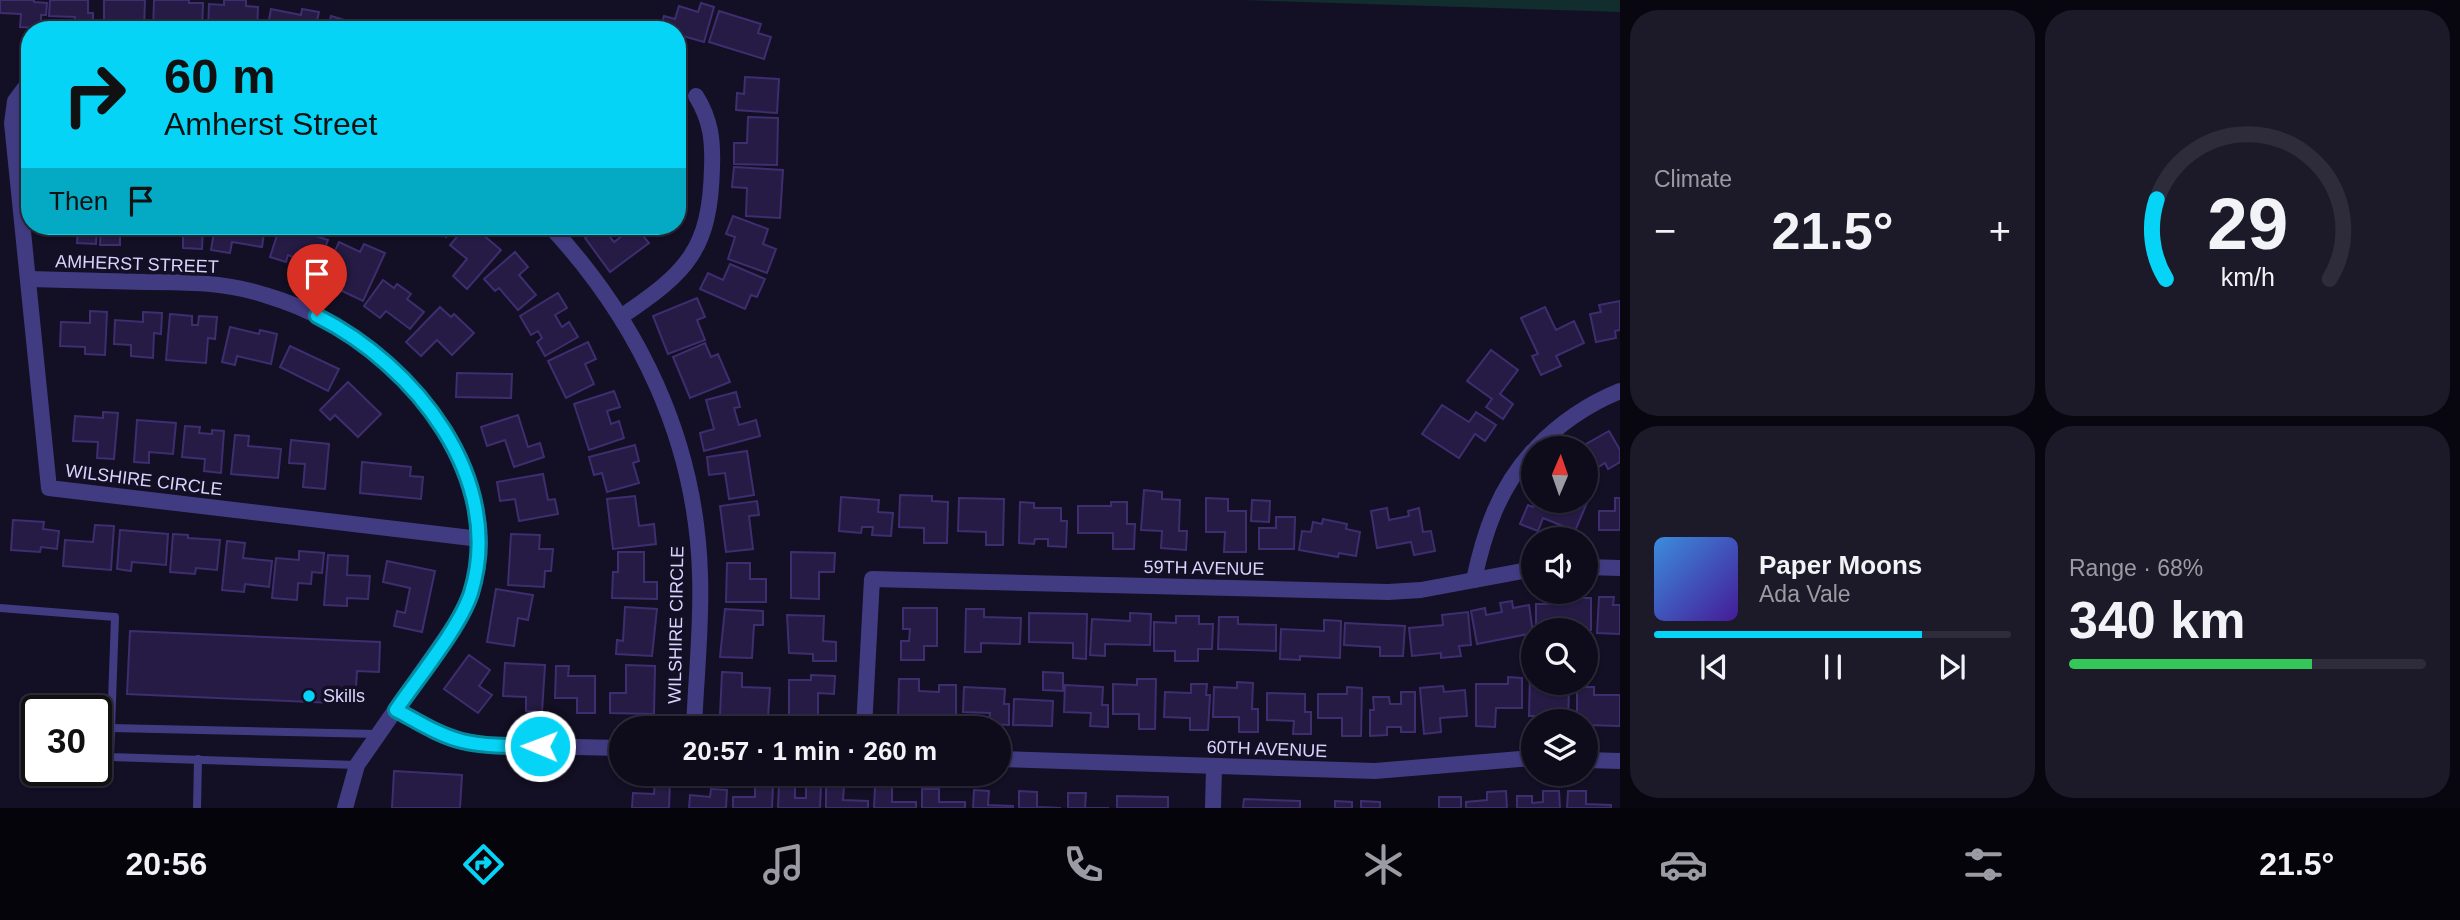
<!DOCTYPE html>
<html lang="en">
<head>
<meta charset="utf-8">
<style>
	:root { --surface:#0e0b1b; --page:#1c1928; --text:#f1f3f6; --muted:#9b9ba3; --line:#2e2b3a; --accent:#06d4f6 }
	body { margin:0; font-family:Arial,sans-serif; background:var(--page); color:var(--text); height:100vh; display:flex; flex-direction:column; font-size:26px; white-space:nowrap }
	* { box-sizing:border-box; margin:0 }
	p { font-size:23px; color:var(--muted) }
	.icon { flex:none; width:38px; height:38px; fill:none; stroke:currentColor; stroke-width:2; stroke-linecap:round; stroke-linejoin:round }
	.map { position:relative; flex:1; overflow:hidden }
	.drawer { display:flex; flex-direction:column; gap:10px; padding:10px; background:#08060f; width:840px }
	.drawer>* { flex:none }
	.top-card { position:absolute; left:21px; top:21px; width:665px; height:214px; border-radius:28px; box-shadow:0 2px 5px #0004,0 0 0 2px var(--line); background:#06d4f6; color:#111; overflow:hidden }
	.needle { width:46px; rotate:2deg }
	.buttons { position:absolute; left:1521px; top:436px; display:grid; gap:14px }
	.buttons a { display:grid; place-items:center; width:77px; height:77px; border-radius:50%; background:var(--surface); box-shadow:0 2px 5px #0004,0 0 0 2px var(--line); font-size:35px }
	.speed { position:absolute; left:21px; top:695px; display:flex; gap:14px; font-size:35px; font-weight:700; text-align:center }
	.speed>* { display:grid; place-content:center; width:91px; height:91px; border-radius:50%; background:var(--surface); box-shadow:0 2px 5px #0004,0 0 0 2px var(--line); line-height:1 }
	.speed .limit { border:4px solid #111; border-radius:10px; background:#fff; color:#111 }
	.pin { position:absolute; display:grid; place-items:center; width:60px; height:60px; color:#fff; margin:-72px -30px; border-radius:50% 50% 50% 0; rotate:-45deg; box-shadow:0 0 7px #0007 }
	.pin .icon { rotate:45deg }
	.me { position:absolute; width:77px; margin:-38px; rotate:271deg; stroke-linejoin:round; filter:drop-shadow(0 0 5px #0008) }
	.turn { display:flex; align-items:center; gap:24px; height:147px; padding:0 28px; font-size:32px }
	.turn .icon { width:91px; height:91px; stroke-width:2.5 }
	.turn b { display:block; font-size:49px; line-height:60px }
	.then { display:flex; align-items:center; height:66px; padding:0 28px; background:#0003; gap:14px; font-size:26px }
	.big { font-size:52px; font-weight:600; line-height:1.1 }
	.drawer .tile { flex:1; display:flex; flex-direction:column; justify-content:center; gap:10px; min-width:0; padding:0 24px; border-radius:28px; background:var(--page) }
	.drawer .dial { align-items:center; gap:0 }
	.dial svg { height:182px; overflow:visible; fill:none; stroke:var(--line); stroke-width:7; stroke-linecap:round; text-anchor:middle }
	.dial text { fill:var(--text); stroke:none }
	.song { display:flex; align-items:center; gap:21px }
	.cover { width:84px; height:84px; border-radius:10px; background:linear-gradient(135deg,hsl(210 70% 55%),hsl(260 70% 35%)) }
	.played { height:7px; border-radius:4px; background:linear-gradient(90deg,var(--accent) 75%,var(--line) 75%) }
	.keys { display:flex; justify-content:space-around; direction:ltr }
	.heat { display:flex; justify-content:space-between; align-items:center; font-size:38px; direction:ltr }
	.charge { height:10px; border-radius:5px; background:linear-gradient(90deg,#34c759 68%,var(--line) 0) }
	.drawer .tiles { flex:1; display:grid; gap:10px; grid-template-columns:repeat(2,1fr) }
	.trip { position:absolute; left:609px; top:716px; width:402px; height:70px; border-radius:35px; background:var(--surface); box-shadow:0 2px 5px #0004,0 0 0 2px var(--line); font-weight:600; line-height:70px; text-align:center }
	.menu { display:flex; height:112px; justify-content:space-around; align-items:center; background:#06040b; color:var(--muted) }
	.menu .icon { width:49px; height:49px }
	.menu .selected { color:var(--accent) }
	.menu b { font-size:32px; color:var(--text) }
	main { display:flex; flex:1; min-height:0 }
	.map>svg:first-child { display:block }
	.green { fill:#122d2e }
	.building { fill:#251b44; stroke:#3e2e70; stroke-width:2 }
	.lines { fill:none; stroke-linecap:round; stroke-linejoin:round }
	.lane { stroke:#413b82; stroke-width:8 }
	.street { stroke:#413b82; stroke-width:16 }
	.route-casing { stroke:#048aa0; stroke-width:18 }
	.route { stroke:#06d4f6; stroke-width:12 }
	.poi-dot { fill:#06d4f6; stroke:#130f24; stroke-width:2.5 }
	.labels { text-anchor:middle; stroke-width:7; stroke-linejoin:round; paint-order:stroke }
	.street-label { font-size:18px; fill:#dad3fe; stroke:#130f24 }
	.poi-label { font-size:18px; fill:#dad3fe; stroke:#130f24; text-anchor:start }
</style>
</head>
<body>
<main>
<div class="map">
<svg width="1620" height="808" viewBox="0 0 1620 808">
	<rect width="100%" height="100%" fill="#130f24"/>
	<polygon class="green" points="1242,0 1620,0 1620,12"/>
	<g class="building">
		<polygon points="0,0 34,0 34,2 47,3 46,15 41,15 41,28 20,27 21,14 0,13"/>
		<polygon points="50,0 88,0 88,13 93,13 93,30 74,30 75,17 49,16"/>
		<polygon points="104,0 145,0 144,30 127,30 127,24 104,23"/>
		<polygon points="154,0 189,0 189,3 203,3 202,30 153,30"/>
		<polygon points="224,0 246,0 246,6 258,7 257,30 208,30 209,4 224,5"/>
		<polygon points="701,3 714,7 704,42 683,36 680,47 677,46 677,30 660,30 664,16 675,19 679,6 698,12"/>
		<polygon points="271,9 301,15 302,9 319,12 315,30 267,30"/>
		<polygon points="719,11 761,24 758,33 771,37 764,59 709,42"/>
		<polygon points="331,16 374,29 374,30 327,30"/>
		<polygon points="745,77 779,79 777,113 736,110 737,93 744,94"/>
		<polygon points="748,117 778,118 777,165 734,164 734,143 747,143"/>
		<polygon points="734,167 783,170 780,218 746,216 747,188 732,187"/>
		<polygon points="733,216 768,229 763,244 776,249 767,273 728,259 735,237 726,234"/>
		<polygon points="53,226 97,226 96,244 77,243 78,230 53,229"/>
		<polygon points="101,226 149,226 149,233 120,232 120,245 100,245"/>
		<polygon points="153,226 203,227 202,249 183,248 183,235 153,234"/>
		<polygon points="215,226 265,226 262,247 232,242 230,253 211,250"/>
		<polygon points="280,226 303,226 308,227 306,233 328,240 319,266 288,255 286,262 270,257"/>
		<polygon points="429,226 453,226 446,237"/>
		<polygon points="466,226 490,226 482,234 501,250 467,289 453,276 467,259 450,245"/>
		<polygon points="601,226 614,242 635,226 649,243 610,272 585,238"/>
		<polygon points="339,242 360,252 364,244 385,253 363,301 340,290 346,277 327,268"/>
		<polygon points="515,252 528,267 519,275 536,295 518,310 499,288 495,291 484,279"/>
		<polygon points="730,264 765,279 757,297 751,295 745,309 700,289 708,273 723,280"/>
		<polygon points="383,280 394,288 397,284 411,294 407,299 424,312 410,329 386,311 380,318 364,306"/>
		<polygon points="558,293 567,308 555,315 562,327 569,322 578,337 545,356 537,342 542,338 538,331 531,335 520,316"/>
		<polygon points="697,298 705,317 697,320 705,340 668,354 653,316"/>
		<polygon points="1620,301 1620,330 1615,331 1616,338 1596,342 1590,314 1601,312 1599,305"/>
		<polygon points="440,307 451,317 454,314 474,333 452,355 437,340 421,356 406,342"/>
		<polygon points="1545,307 1556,330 1574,321 1584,343 1556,356 1561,366 1541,375 1532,356 1538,354 1521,318"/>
		<polygon points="90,311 107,312 105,355 85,354 85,347 60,346 61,322 90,323"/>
		<polygon points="143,312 162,313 161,334 154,333 153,358 131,356 131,345 114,344 115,320 143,322"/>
		<polygon points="170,314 192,316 192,325 198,325 199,316 217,317 215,339 208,338 206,363 166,360"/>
		<polygon points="230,327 259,334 260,330 277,334 271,364 237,356 235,365 222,362"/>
		<polygon points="588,342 596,359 585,364 594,384 566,398 548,361"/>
		<polygon points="705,343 711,357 718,354 730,382 690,398 673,357"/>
		<polygon points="290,346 339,369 328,391 280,367"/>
		<polygon points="1491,350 1518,370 1500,394 1513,404 1503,419 1486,407 1492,399 1467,381"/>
		<polygon points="457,373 512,374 511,398 456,397"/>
		<polygon points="348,382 381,414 358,437 335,415 330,420 320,410"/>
		<polygon points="614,391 620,407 607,411 611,424 619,421 624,438 589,450 574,404"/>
		<polygon points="736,392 740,407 734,408 739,425 756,420 760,436 704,451 700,433 714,429 706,400"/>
		<polygon points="1442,405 1469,422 1476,412 1496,425 1485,441 1475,434 1459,458 1422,434"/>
		<polygon points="103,412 118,413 114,459 97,458 98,442 73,441 75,416 103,418"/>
		<polygon points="518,415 528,447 540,443 544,457 514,467 505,440 487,446 481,427"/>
		<polygon points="137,420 176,423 173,454 149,452 149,463 134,462"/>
		<polygon points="185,426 200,427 199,433 212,434 212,430 224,431 221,473 204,471 205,459 182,457"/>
		<polygon points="1609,431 1620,450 1620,462 1608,469 1605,463 1586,475 1586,448 1579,448"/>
		<polygon points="235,435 249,436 248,446 281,449 278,478 231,474"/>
		<polygon points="291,440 329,444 325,489 303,487 305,464 289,463"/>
		<polygon points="635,445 639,461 633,463 639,483 607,492 602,473 594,475 589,457"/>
		<polygon points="747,451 754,495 729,499 725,473 709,475 707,457"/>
		<polygon points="362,462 411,467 410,476 423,477 421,499 360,493"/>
		<polygon points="543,474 548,500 555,499 558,514 519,521 515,499 500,501 497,482"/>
		<polygon points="1144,490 1162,492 1162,499 1180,500 1179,531 1187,531 1186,550 1161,548 1162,531 1141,530"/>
		<polygon points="900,495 932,496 932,501 948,502 947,543 924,543 924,528 899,527"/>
		<polygon points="635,496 639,526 654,524 656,544 613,549 607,499"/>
		<polygon points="841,497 879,500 878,512 893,513 891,536 872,535 873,527 862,527 861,533 839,531"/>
		<polygon points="1586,497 1589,498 1575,531 1543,518 1538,531 1520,524 1528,505 1533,507 1536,500 1566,500 1571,503 1572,500 1586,500"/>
		<polygon points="959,498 1004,499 1003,545 986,545 986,532 958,531"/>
		<polygon points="1206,498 1228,499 1228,511 1246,511 1246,552 1224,552 1225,532 1206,532"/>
		<polygon points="1615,498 1620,498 1620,530 1599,530 1599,511 1615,511"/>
		<polygon points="1252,500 1270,501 1269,522 1251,521"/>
		<polygon points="757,501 759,515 749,516 753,549 726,552 720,506"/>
		<polygon points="1020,502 1034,503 1034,508 1061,508 1061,521 1067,521 1066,547 1048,546 1048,539 1035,539 1034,544 1019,543"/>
		<polygon points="1111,502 1127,502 1127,524 1135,524 1134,549 1113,549 1113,533 1078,533 1078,506 1111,506"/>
		<polygon points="1387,508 1389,520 1409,516 1408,511 1419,508 1423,532 1431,531 1435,551 1414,555 1411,542 1377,548 1371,511"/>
		<polygon points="1276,517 1295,517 1294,549 1259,549 1259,528 1276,528"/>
		<polygon points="1323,519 1347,524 1346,529 1360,532 1356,556 1339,553 1338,557 1299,550 1302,531 1311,532 1313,522 1322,524"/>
		<polygon points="13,520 44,522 43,529 59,531 57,549 41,547 40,552 11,550"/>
		<polygon points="95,525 114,526 111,570 63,566 65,540 93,542"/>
		<polygon points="120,530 168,534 166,565 132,562 131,571 117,569"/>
		<polygon points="173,534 188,535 188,538 220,540 217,570 196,568 195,574 170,572"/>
		<polygon points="511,534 540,535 539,549 553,549 551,571 545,571 544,587 508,585"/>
		<polygon points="227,541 245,543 243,558 272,561 269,587 245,584 244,592 222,590"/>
		<polygon points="299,551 324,553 322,573 312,572 311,584 298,583 297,600 272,598 276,558 299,560"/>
		<polygon points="618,552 644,552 644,582 657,582 657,599 612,598 613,572 618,572"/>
		<polygon points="791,552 835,553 834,572 819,572 819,599 791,598"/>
		<polygon points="328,555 348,556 347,575 370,576 368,599 347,598 347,606 324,605"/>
		<polygon points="387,561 435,571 422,632 394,626 397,611 405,613 410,588 383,582"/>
		<polygon points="727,563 750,563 750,579 766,579 766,602 726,602"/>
		<polygon points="496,589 533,595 528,620 518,618 514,646 487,642"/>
		<polygon points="1599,597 1614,597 1613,605 1620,605 1620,634 1597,633"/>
		<polygon points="1567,598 1591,598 1591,630 1536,630 1536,604 1567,604"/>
		<polygon points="1512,601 1513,608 1529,605 1533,633 1477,644 1471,611 1485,608 1486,615 1502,612 1500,603"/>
		<polygon points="625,607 657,609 652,656 616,654 617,640 623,641"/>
		<polygon points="903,608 937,608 937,646 924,646 924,660 901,660 901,641 909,641 910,629 903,629"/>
		<polygon points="725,609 763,611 763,625 754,625 752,658 720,657"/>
		<polygon points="966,609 984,609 984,617 1021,618 1020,644 981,643 981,652 965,652"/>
		<polygon points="1468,612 1471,645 1459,646 1461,656 1441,658 1441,653 1412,656 1409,628 1443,625 1442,615"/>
		<polygon points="1029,613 1087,614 1086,659 1073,658 1073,643 1029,642"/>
		<polygon points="1130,613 1151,614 1150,645 1105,644 1105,656 1090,655 1092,619 1130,621"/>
		<polygon points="787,615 824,616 823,641 836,642 836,661 813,661 813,654 789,653"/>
		<polygon points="1176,616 1199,616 1199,624 1213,624 1212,649 1198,649 1198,661 1175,661 1175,651 1154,651 1154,622 1176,623"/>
		<polygon points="1219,617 1238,617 1238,624 1276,625 1276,651 1218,649"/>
		<polygon points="1324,620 1341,621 1340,658 1300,656 1300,660 1280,659 1281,629 1324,631"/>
		<polygon points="1345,623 1405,626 1403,656 1380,656 1380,647 1344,645"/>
		<polygon points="130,631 380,642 379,672 357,671 355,704 127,694"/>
		<polygon points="469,655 490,670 479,686 492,695 478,713 444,689"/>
		<polygon points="505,663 545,665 542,712 526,711 526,697 503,696"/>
		<polygon points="626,665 655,666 654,714 610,713 610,693 626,693"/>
		<polygon points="556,666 569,666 568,676 595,676 595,713 577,713 577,698 555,698"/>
		<polygon points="722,672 742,673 742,687 770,688 768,717 720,715"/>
		<polygon points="1043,672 1063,673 1063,691 1043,690"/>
		<polygon points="1530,672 1533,672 1533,682 1552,682 1552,691 1569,691 1568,721 1550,721 1550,716 1529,716"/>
		<polygon points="811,675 835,676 834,694 818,693 818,719 789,718 789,680 811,680"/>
		<polygon points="1508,677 1522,678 1522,708 1496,708 1495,727 1476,726 1476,684 1508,684"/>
		<polygon points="899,679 919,679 919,691 939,692 939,685 956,685 956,717 914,716 914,722 898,722"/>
		<polygon points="1137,679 1156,679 1155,729 1139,729 1139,714 1113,714 1113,684 1137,685"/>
		<polygon points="1237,682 1253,683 1252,709 1258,709 1258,732 1239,732 1239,717 1213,717 1214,687 1237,688"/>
		<polygon points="1191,684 1207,684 1206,695 1210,695 1208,730 1190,730 1190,718 1164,717 1165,692 1191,693"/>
		<polygon points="1065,685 1103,687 1102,705 1108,705 1108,727 1090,726 1091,713 1064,712"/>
		<polygon points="1443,686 1444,692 1465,690 1467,716 1440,718 1441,732 1424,734 1420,688"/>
		<polygon points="964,687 1005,689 1004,704 1009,704 1009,725 989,724 990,713 963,712"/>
		<polygon points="1347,687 1362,688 1361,736 1342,736 1342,718 1318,718 1318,694 1347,694"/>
		<polygon points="1577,687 1594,687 1594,695 1620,695 1620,726 1586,725 1586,721 1577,721"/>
		<polygon points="1401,692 1415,692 1415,732 1401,732 1401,727 1387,727 1387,735 1370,736 1370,710 1374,710 1373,697 1389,697 1390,704 1401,704"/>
		<polygon points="1267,693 1305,694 1305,712 1311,712 1311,734 1293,734 1294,721 1267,720"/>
		<polygon points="1014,699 1053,701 1052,726 1013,725"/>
		<polygon points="394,771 462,775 460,808 392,808"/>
		<polygon points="655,781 670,781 669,808 632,808 633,793 654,794"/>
		<polygon points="755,784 773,785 772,808 733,808 733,797 755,797"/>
		<polygon points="779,784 795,784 795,798 806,798 806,785 821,786 820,808 778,808"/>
		<polygon points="826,786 844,786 843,800 868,801 868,808 826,808"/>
		<polygon points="875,787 892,787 892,802 916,802 916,808 874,808"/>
		<polygon points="711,789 727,790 726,808 689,808 690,795 710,797"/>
		<polygon points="922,789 939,789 939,802 965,802 965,808 922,808"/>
		<polygon points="974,790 989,791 988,805 1013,806 1013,808 973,808"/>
		<polygon points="1019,791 1037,792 1037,807 1061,808 1019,808"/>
		<polygon points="1506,791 1507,808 1466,808 1466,802 1487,800 1487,792"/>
		<polygon points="1543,791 1559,791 1560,808 1517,808 1517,796 1532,796 1532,803 1543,802"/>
		<polygon points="1568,791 1586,791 1586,804 1611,805 1611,808 1567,808"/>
		<polygon points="1068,793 1086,793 1085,808 1109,808 1068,808"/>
		<polygon points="1117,796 1168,797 1168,808 1117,808"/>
		<rect x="1439" y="797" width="22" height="11"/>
		<polygon points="1244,799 1300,801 1300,808 1243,808"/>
		<polygon points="1335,801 1352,802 1352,808 1335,808"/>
		<polygon points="1361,801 1380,802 1380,808 1361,808"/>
	</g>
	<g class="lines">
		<g class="lane">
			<polyline points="0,608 115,617 110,757 357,765"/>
			<polyline points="111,728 378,734"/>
			<polyline points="197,808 198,759"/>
		</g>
		<g class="street">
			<polyline points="30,81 15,101 12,123 49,488 480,539"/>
			<path d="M550,226C639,322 696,440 700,574C702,625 696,677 694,728"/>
			<path d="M28,279C67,280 106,281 145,282C185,282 226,282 265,295C353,321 430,386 464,472C476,502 484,533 478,565C475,585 467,602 458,620L357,765L345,808"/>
			<path d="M622,316C687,272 710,250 712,168C713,141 711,120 696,96"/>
			<path d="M1536,448C1560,423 1588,404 1620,391"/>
			<polyline points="1586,567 1620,568"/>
			<path d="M1474,580C1484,532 1499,488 1533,451"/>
			<polyline points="396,710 437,732 461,741 485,745 621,748"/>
			<polyline points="864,728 872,579 1388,592 1421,590 1533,569"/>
			<polyline points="999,759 1375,771 1533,758"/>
			<polyline points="1586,760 1620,761"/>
			<polyline points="1213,808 1214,767"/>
		</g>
	</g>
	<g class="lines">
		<g class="route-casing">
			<path id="route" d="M317,316C415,365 506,479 471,593C460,627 417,679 396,710C417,721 438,735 462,741C487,747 514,746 540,746"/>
		</g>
		<use href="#route" class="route"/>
	</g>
	<circle class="poi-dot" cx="309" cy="696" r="7"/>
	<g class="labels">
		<g class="street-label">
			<text transform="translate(137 264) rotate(2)" y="6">AMHERST STREET</text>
			<text transform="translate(144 480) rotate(7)" y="6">WILSHIRE CIRCLE</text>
			<text transform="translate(1204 568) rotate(1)" y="6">59TH AVENUE</text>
			<text transform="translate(676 625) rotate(-89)" y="6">WILSHIRE CIRCLE</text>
			<text transform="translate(1267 749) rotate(2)" y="6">60TH AVENUE</text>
		</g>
		<g class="poi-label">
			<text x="323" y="702">Skills</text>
		</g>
	</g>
</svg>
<div class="buttons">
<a><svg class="needle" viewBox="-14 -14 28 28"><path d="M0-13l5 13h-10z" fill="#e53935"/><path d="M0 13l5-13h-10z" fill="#9b9ba3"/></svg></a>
<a><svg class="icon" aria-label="sound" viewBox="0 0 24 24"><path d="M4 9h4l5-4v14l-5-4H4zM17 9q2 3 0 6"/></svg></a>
<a><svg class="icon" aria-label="search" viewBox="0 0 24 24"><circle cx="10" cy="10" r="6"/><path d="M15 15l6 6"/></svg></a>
<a><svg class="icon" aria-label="layers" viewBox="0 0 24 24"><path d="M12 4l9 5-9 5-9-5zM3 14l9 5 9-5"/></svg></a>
</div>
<div class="speed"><div class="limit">30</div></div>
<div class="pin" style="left:317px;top:316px;background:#d93025"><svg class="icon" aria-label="arrive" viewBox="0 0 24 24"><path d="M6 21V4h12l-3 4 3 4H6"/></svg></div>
<svg class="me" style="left:540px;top:746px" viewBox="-20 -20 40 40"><circle r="17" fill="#06d4f6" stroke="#fff" stroke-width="3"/><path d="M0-11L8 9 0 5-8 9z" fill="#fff"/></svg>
<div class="trip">20:57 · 1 min · 260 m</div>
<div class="top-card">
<div class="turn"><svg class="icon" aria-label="right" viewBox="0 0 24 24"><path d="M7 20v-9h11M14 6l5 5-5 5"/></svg><div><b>60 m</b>Amherst Street</div></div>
<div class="then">Then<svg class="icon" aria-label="arrive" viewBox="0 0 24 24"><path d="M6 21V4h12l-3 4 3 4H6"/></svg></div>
</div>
</div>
<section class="drawer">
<div class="tiles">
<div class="tile"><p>Climate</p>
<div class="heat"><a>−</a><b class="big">21.5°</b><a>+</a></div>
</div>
<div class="tile dial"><svg viewBox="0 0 100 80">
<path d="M14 69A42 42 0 1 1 86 69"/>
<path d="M14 69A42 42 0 0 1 10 34" stroke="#06d4f6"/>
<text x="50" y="56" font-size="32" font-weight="700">29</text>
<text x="50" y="72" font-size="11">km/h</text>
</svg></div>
<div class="tile">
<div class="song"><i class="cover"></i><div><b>Paper Moons</b><p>Ada Vale</p></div></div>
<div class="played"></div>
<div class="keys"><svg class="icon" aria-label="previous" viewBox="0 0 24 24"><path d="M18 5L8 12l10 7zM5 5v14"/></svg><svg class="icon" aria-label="pause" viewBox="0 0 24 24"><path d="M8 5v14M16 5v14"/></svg><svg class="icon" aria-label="next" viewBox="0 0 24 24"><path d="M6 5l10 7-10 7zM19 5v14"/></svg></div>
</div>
<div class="tile"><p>Range · 68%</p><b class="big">340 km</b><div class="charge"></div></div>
</div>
</section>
</main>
<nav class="menu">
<b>20:56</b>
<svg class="icon selected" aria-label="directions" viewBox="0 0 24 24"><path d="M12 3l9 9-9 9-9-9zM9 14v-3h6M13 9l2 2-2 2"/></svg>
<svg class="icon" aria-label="music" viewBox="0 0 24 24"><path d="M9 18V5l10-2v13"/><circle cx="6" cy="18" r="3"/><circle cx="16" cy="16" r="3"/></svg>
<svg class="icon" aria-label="phone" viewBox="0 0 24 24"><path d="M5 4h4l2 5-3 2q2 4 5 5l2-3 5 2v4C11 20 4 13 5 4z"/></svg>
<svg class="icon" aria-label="climate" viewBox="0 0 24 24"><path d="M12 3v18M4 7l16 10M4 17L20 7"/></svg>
<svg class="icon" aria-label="car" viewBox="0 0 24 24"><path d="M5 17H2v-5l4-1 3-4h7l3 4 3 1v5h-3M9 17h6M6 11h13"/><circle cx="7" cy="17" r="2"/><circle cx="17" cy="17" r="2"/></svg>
<svg class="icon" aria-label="filters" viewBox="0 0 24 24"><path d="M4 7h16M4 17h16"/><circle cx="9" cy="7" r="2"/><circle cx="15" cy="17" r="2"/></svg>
<b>21.5°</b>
</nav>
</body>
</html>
